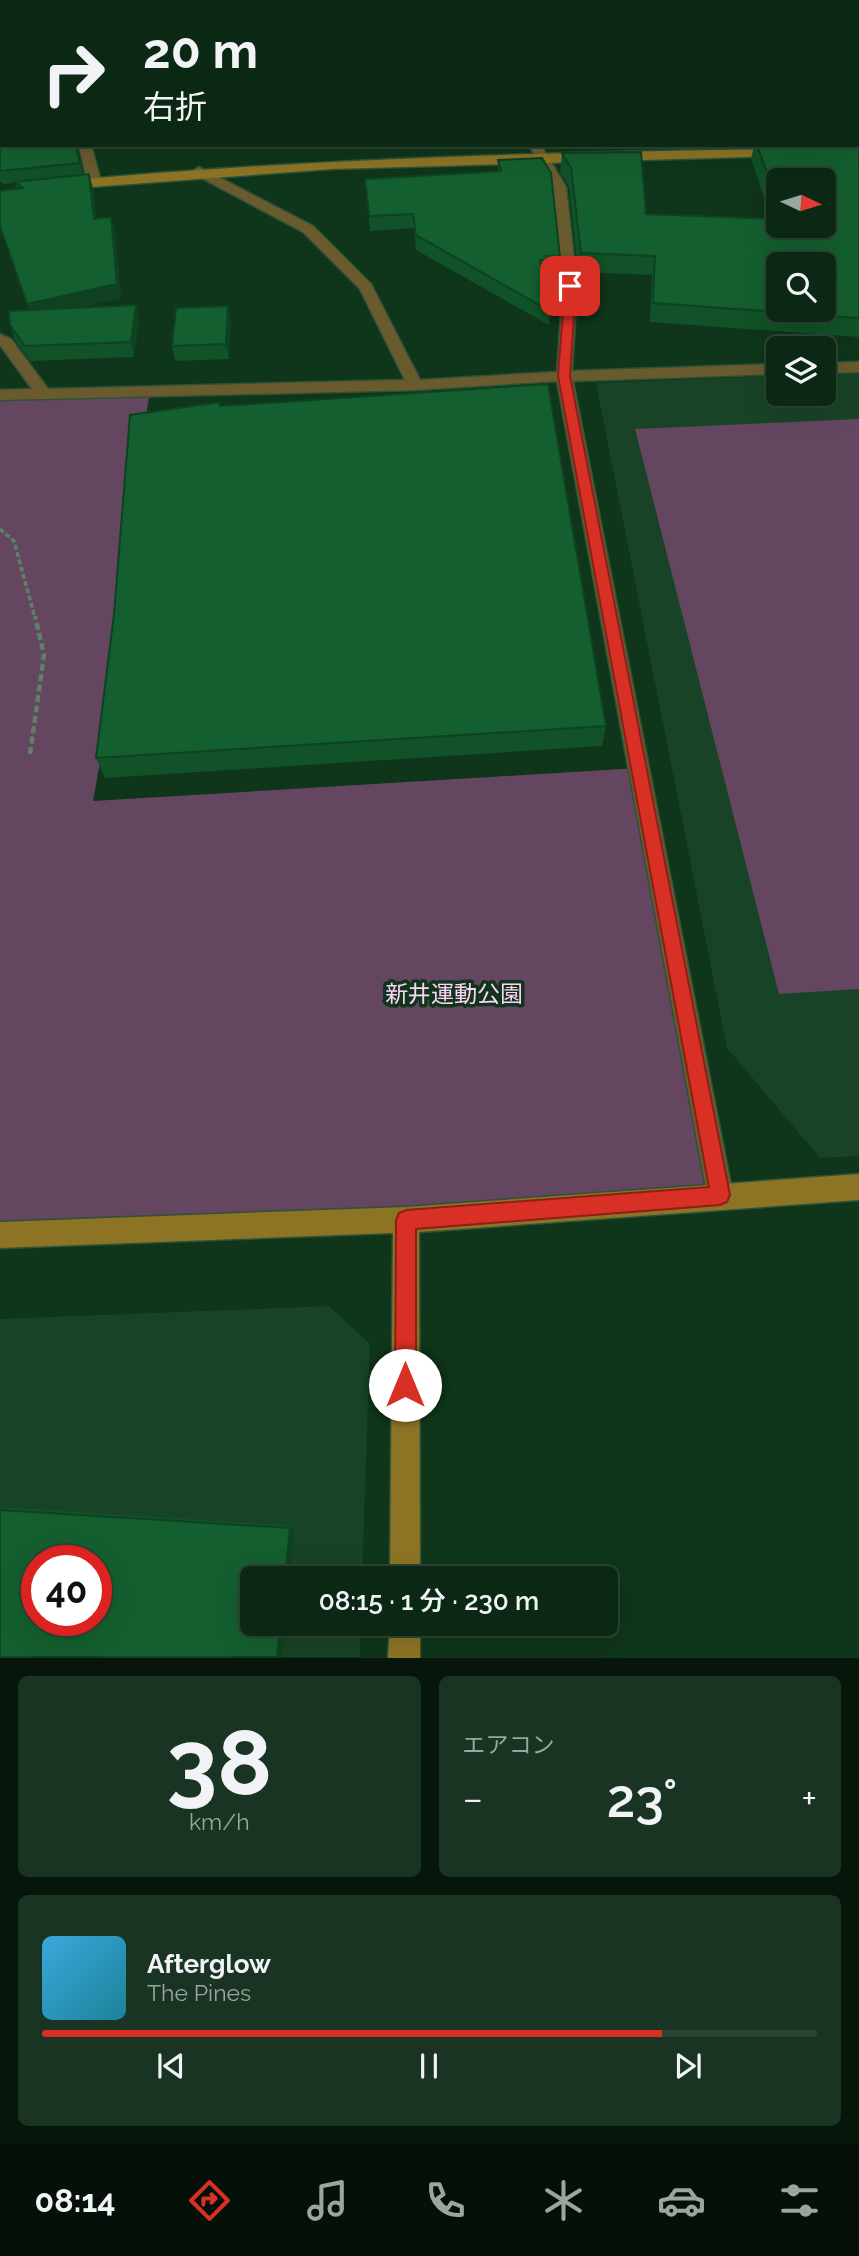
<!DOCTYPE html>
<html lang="ja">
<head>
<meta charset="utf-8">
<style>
	:root { --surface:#0b2814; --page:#193422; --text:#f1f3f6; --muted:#9aa6a0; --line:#2b4434; --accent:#d93025 }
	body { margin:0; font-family:Raleway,"Noto Sans JP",sans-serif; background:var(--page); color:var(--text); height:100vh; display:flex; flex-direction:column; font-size:26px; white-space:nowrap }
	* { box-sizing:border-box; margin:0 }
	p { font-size:23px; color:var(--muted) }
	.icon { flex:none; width:38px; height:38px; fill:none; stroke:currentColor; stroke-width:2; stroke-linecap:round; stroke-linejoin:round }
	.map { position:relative; height:1658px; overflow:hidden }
	.drawer { display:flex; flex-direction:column; gap:18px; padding:18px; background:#06160b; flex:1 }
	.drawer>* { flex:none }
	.guide { position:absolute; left:0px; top:0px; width:859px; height:147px; box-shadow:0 7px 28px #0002,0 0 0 2px var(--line); background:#0b2814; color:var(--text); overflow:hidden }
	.needle { width:46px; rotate:94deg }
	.controls { position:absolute; left:766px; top:168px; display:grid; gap:14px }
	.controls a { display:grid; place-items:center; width:70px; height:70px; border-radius:10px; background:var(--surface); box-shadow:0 7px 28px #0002,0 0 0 2px var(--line); font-size:35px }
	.speed { position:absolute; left:21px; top:1545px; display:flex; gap:14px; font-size:35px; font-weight:700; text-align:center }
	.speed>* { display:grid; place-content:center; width:91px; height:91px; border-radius:50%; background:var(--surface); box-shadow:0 7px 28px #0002,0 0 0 2px var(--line); line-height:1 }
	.speed .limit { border:10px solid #d22; background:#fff; color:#111 }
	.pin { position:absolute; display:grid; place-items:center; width:60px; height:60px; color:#fff; margin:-30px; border-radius:14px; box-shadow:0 4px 10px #0006 }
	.me { position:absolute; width:77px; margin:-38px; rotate:0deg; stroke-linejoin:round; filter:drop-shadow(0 0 5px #0008) }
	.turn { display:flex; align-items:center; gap:24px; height:147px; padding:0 28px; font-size:32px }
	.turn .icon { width:91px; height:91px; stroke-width:2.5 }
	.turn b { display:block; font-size:49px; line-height:60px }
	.big { font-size:52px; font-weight:600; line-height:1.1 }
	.drawer .widget { flex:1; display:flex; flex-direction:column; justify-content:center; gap:10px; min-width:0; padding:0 24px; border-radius:10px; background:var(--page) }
	.drawer .dial { align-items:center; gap:0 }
	.dial b { font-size:91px; line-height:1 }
	.song { display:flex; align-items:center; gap:21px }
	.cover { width:84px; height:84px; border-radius:10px; background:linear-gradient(135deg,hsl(200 70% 55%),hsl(190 70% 35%)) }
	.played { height:7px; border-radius:4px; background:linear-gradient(90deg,var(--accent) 80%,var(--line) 80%) }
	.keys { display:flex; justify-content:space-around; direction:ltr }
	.heat { display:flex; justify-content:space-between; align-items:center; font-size:38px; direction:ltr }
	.drawer .tiles { flex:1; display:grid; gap:18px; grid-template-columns:1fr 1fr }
	.widget:last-child { grid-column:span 2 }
	.trip { position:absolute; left:240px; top:1566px; width:378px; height:70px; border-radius:10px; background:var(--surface); box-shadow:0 7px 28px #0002,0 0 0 2px var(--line); font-weight:600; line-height:70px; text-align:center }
	.tab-bar { display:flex; height:112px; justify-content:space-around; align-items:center; background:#041008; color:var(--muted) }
	.tab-bar .icon { width:49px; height:49px }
	.tab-bar .on { color:var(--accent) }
	.tab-bar b { font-size:32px; color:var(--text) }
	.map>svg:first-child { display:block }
	.built { fill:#194326; fill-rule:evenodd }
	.green { fill:#644661 }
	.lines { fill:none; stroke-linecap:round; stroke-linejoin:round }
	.street-casing { stroke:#2d5237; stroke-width:3 }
	.secondary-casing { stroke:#2d5237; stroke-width:3 }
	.path-far1 { stroke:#5d8166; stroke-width:3.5; stroke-dasharray:5 2.5; stroke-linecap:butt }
	.path { stroke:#5d8166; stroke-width:4.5; stroke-dasharray:7 3.5; stroke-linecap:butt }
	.street { fill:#6a5b2e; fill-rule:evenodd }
	.secondary { fill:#8d7425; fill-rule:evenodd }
	.wall { fill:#115228; fill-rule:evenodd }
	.shaded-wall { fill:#0e4221 }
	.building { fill:#145f2f; stroke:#0e4221; stroke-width:2; fill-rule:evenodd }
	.route { fill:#d93025; stroke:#8d1f18; stroke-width:2 }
	.labels { text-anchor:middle; stroke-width:7; stroke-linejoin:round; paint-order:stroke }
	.park-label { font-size:23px; fill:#ffd3f9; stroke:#0f351a }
</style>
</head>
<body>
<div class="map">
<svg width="859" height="1658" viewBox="0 0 859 1658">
	<rect width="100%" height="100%" fill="#0f351a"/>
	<g class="built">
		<polygon points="859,373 859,1156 820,1158 727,1048 596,383 779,376 779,394 824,394 824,374"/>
		<path d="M329,1306L370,1344L362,1578H252V1624H361L360,1657H0V1319ZM37,1561H96V1620H37Z"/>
	</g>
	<g class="green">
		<polygon points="150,390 134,496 122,639 93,801 639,768 720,1195 0,1233 0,397"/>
		<polygon points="859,419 859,989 779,994 635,429"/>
	</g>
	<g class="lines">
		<g class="street-casing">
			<g id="street">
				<polygon points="136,0 151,0 135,2"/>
				<polygon points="79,145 91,145 101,181 99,184 94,185 87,181"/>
				<polygon points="529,145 541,145 566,187 577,286 572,371 779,364 779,374 573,381 733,1195 729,1204 720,1208 711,1204 707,1195 557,381 415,390 0,400 0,390 32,389 0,345 0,334 11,339 48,389 405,380 360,289 303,232 194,174 192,171 199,167 313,226 371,284 420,380 557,372 563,286 552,187"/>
				<polygon points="859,362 859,372 824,373 824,363"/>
			</g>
		</g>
		<g class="secondary-casing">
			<g id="secondary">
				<path d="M780,149L786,153L785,156L332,169L64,189L57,185L64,181C302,159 541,152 780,149Z"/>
				<polygon points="859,1174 859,1200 419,1232 420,1578 390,1578 393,1233 0,1248 0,1222 406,1207"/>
				<polygon points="390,1624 420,1624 420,1658 388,1658"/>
			</g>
		</g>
		<polyline class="path-far1" points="0,529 14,541 35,618"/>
		<polyline class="path" points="30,754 44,655 35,616"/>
		<use href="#street" class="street"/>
		<use href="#secondary" class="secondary"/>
	</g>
	<g class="wall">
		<polygon points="0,0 105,0 105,2 2,2 77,145 83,175 93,188 96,218 115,231 121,298 77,308 139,320 134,357 30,361 15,340 10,325 29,310 17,188 15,183 4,184 0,181"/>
		<path d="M685,0H859V337L650,322L652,275L578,272L569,187L560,172L562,153L646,214L771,218L751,159L754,146L746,145H858V2H684ZM779,180L824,226H779Z"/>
		<polygon points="498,160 560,257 559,272 545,271 545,274 543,274 550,311 549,325 416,250 414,228 370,231 365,179 498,171"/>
		<polygon points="231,321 229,359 175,361 172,346"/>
		<polygon points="220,402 221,406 606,726 602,746 105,778 96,758"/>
		<polygon points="0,1507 295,1526 252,1624 285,1624 282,1657 0,1657"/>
	</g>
	<g class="shaded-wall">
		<polygon points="858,52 859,52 859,69 858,70"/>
		<polygon points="89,174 93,188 98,233 94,219"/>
		<polygon points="111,217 115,231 121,298 32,318 27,304"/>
		<polygon points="136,305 139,320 134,357 131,342"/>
		<polygon points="228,306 231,321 229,359 226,344"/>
		<polygon points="295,1526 290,1578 285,1578 290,1528"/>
		<polygon points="281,1624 285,1624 282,1657 277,1657"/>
	</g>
	<g class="building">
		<polygon points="0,0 104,0 104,2 2,2 2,145 76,145 80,163 0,171"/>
		<polygon points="350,0 566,0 568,2 351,2"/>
		<polygon points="695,0 859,0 859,52 858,52 858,2 697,2"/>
		<polygon points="858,63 859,64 859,126 858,126"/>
		<path d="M858,139H859V318L653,303L655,256L581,253L571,168L562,153L641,152L646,214L779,219V226H824V180H779V207L757,145H858ZM779,264H824V310H779Z"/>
		<polygon points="542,158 551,173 560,257 546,256 546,260 540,260 550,311 416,235 413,214 369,216 365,179 501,171 498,160"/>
		<polygon points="89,174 94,219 111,217 117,284 27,304 0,226 0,191 23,188 15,182"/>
		<polygon points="136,305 131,342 25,346 10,325 9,311"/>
		<polygon points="228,306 226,344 172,346 176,308"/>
		<polygon points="548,384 606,726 96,758 114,614 130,415 220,402 220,406 283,402"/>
		<path d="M0,1510L290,1528L285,1578H252V1624H281L277,1657H0ZM37,1561H96V1620H37Z"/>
	</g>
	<polygon class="route" points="570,282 576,286 570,376 730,1195 727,1202 720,1205 416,1229 416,1385 413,1393 405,1396 398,1393 395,1385 396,1220 399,1213 406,1210 709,1187 558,376 565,286"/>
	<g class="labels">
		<g class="park-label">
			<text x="454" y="1002">新井運動公園</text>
		</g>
	</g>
</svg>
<div class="controls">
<a><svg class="needle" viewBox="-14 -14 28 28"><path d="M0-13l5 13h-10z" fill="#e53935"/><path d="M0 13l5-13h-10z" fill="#9aa6a0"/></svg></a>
<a><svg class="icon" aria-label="search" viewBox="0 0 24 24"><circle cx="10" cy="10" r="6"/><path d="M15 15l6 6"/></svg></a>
<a><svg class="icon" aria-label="layers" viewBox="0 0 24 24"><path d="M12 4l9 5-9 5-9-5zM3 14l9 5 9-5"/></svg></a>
</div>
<div class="speed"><div class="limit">40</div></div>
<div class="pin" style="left:570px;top:286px;background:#d93025"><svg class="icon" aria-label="arrive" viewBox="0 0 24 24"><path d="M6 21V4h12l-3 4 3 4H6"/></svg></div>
<svg class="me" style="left:405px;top:1385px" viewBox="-20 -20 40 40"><circle r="19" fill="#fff"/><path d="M0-13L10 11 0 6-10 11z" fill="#d93025"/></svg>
<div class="trip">08:15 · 1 分 · 230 m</div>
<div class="guide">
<div class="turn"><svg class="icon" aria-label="right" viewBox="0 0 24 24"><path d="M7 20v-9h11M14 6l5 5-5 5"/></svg><div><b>20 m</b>右折</div></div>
</div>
</div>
<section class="drawer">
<div class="tiles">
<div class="widget dial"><b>38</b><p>km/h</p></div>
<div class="widget"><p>エアコン</p>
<div class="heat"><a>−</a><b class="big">23°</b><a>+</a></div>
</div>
<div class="widget">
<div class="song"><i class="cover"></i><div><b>Afterglow</b><p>The Pines</p></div></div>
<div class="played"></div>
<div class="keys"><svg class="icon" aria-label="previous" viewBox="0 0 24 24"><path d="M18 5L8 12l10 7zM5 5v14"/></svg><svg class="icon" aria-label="pause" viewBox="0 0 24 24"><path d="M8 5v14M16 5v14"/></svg><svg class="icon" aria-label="next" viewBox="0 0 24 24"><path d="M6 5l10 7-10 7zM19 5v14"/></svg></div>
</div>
</div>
</section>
<nav class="tab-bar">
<b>08:14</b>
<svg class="icon on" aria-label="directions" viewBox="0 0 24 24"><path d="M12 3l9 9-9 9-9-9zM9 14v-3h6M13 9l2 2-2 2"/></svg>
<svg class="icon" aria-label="music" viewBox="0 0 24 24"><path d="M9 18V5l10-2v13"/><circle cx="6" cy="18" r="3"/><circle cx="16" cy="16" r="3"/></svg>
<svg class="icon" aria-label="phone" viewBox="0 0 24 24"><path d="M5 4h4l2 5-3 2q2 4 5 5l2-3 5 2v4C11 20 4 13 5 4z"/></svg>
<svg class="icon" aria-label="climate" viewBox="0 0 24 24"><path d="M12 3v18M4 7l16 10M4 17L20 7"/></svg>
<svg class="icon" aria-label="car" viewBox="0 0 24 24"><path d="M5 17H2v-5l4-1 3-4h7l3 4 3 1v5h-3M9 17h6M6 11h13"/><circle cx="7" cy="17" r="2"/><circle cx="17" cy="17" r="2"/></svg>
<svg class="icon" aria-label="filters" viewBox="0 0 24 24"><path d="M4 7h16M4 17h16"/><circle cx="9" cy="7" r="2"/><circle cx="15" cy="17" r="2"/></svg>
</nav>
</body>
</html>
